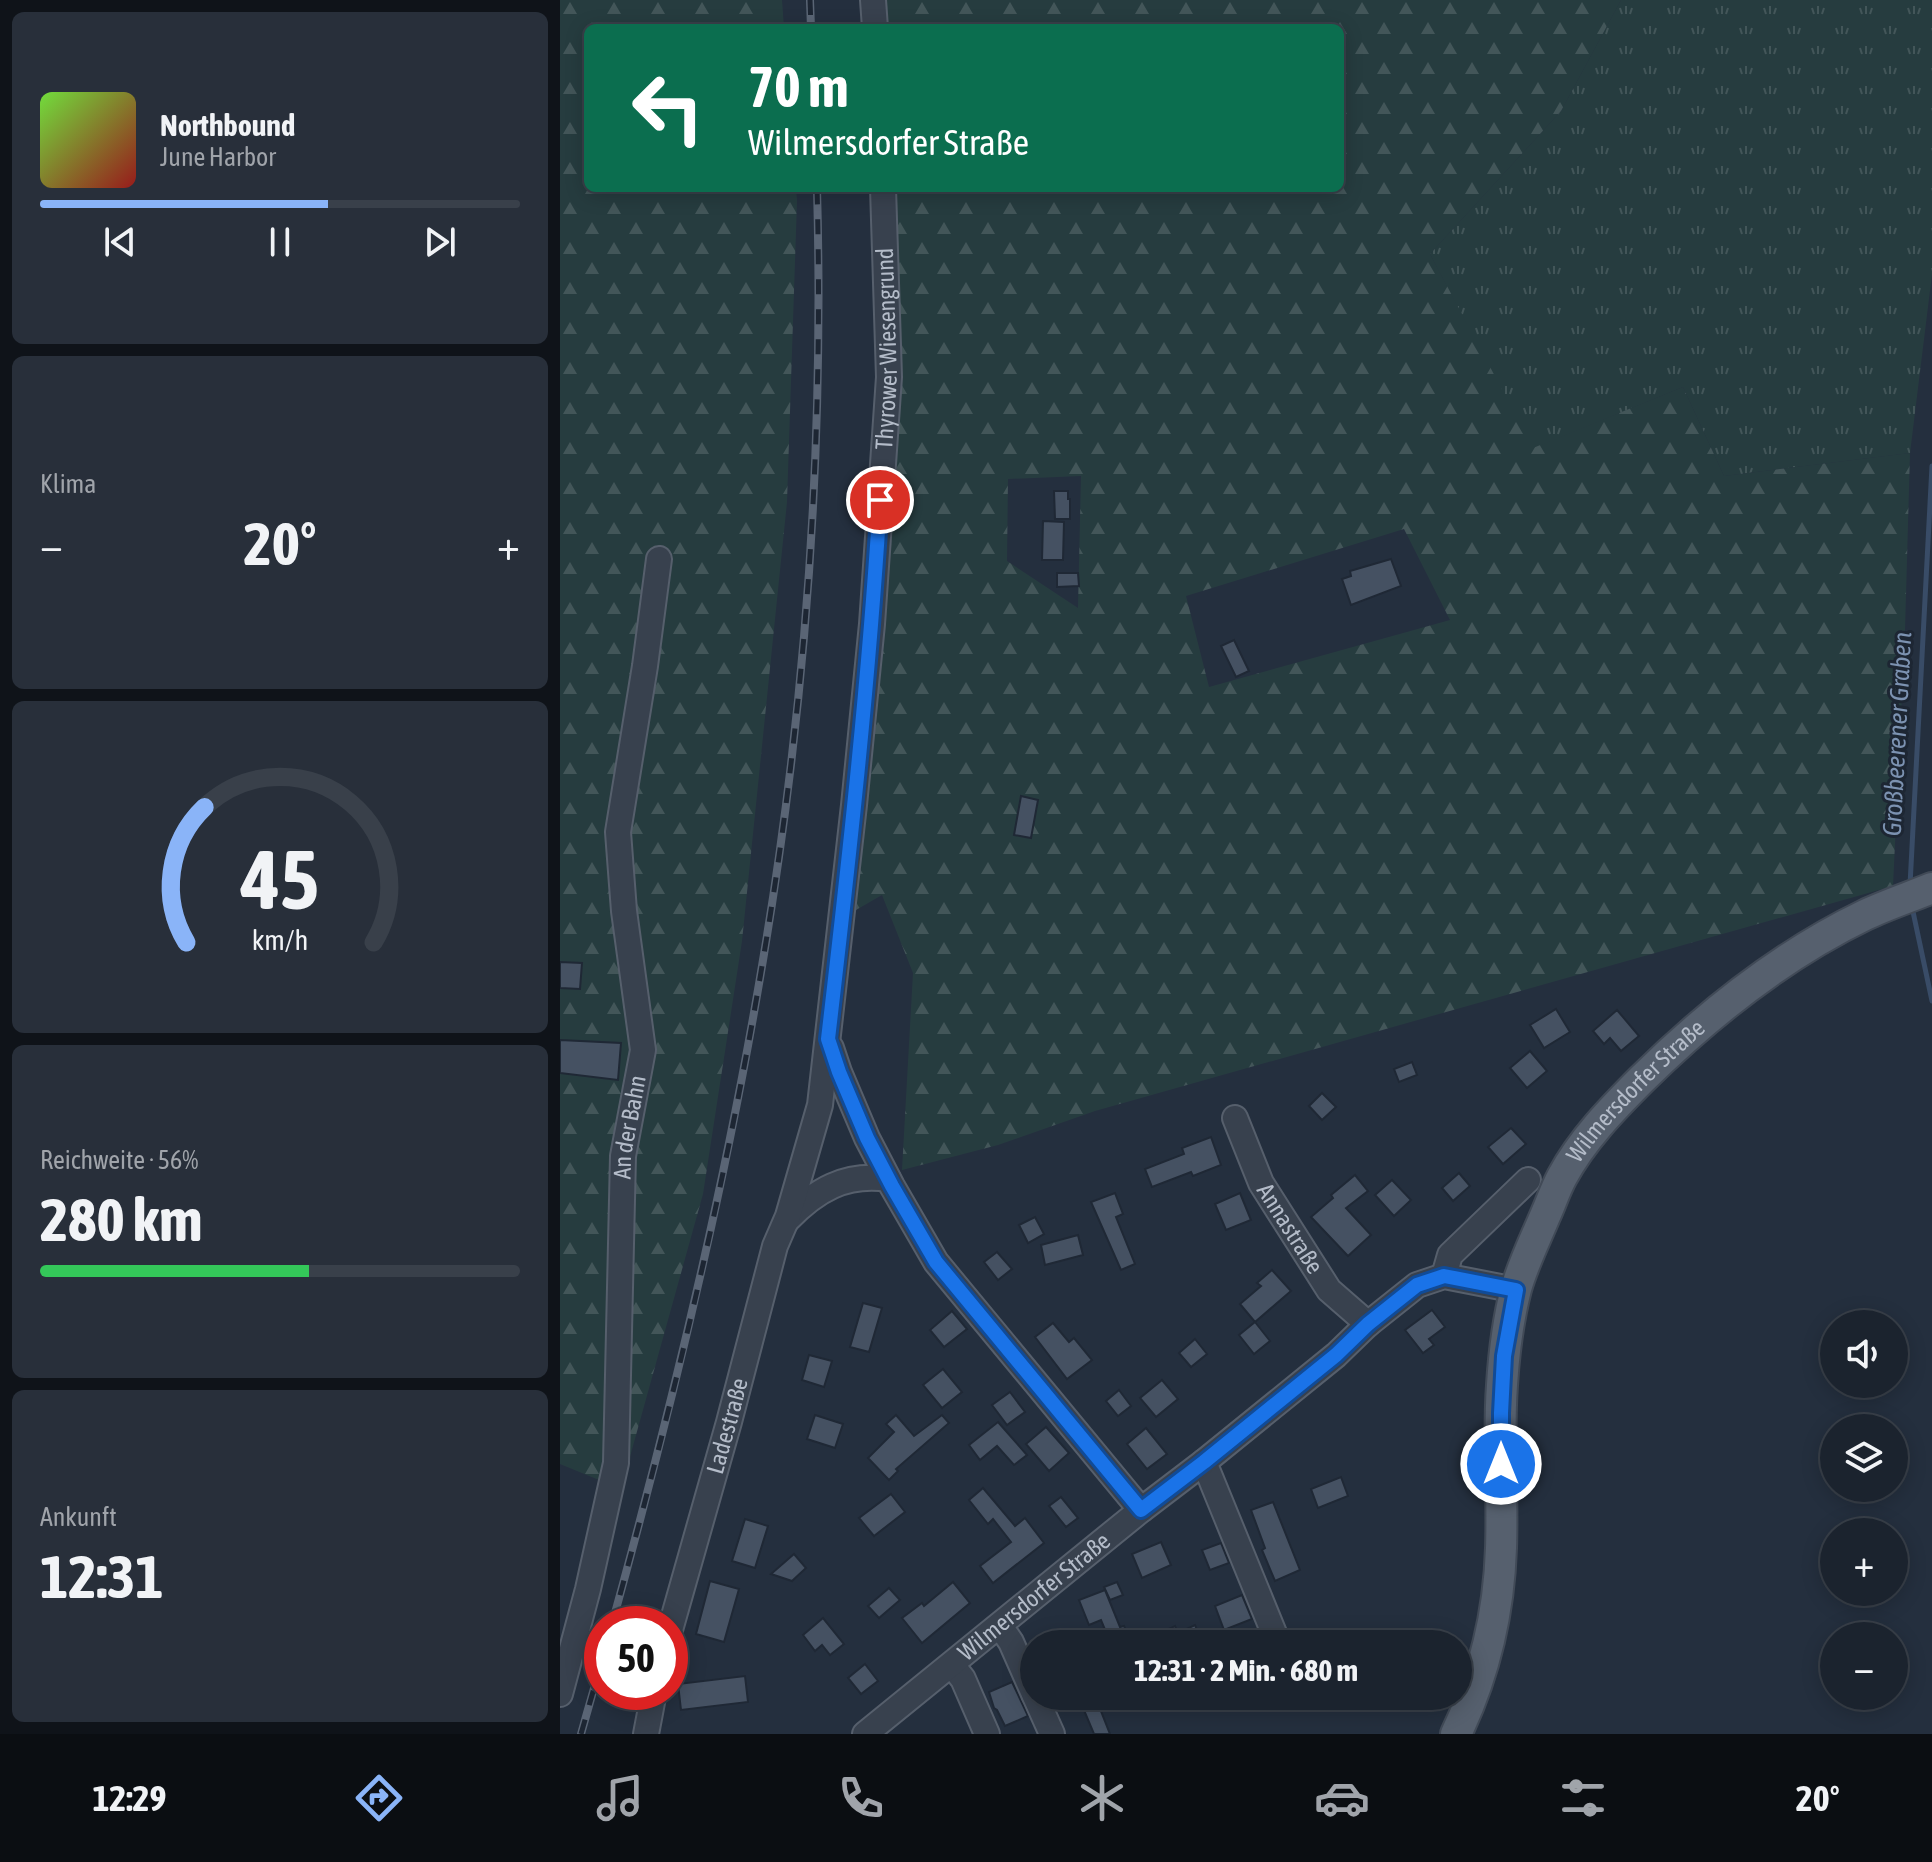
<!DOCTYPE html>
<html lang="de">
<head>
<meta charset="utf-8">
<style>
	:root { --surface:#1b232e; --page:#282f3a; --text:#f1f3f6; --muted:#a0a4aa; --line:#39404a; --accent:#8ab4f8 }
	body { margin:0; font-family:"Asap Condensed",sans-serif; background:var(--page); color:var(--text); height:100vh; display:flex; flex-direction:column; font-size:30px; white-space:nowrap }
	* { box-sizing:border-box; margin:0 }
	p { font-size:26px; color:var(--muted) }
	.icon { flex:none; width:44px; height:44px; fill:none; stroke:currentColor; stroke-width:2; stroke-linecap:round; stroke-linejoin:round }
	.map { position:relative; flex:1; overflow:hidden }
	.drawer { display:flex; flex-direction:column; gap:12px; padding:12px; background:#0f1319; width:560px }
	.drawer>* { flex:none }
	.top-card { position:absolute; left:24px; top:24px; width:760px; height:168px; border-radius:12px; box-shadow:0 4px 20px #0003,0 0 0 2px var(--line); background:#0b6e4f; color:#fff; overflow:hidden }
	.controls { position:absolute; left:1260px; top:1310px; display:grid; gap:16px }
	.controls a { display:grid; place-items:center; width:88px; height:88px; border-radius:50%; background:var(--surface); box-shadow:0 4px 20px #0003,0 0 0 2px var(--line); font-size:40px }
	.speed { position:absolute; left:24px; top:1606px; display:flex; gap:16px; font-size:40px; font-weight:700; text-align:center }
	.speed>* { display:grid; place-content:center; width:104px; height:104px; border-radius:50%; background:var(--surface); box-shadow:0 4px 20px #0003,0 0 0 2px var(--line); line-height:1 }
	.speed .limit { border:12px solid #d22; background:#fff; color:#111 }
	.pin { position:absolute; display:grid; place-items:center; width:68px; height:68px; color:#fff; margin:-34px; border:4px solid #fff; border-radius:50%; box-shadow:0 2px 8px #0007 }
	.me { position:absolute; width:88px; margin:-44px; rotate:0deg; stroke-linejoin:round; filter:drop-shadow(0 0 6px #0008) }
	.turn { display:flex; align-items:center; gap:28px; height:168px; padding:0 32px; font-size:36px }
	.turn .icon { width:104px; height:104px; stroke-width:2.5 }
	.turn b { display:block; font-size:56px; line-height:68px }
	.big { font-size:60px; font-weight:700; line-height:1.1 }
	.drawer .tile { flex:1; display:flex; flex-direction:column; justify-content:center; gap:12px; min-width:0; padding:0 28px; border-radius:12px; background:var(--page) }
	.drawer .dial { align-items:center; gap:0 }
	.dial svg { height:208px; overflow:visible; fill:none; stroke:var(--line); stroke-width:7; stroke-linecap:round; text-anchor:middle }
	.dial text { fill:var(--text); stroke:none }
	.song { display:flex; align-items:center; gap:24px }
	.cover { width:96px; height:96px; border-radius:12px; background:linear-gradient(135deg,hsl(100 70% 55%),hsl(0 70% 35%)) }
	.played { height:8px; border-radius:4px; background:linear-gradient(90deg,var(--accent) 60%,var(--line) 60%) }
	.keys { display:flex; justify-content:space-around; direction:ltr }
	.heat { display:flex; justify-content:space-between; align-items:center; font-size:44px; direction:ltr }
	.charge { height:12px; border-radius:6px; background:linear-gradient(90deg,#34c759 56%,var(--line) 0) }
	.trip { position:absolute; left:460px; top:1630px; width:452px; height:80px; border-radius:40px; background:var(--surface); box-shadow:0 4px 20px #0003,0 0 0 2px var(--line); font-weight:700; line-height:80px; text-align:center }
	.tabs { display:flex; height:128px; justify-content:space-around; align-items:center; background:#0b0e12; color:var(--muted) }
	.tabs .icon { width:56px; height:56px }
	.tabs .active { color:var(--accent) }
	.tabs b { font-size:36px; color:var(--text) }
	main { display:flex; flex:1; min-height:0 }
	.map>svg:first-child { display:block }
	.grass { fill:url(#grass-tufts) }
	.forest { fill:url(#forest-firs); fill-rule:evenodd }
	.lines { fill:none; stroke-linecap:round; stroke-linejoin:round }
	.stream { stroke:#394c67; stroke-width:5 }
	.building { fill:#455162; stroke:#1f2835; stroke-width:2 }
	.minor-casing { stroke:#565f6c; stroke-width:28 }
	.major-casing { stroke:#414a57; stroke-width:34 }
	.minor { stroke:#38414e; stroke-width:24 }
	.major { stroke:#56606e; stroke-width:30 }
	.rail-casing { stroke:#5a6575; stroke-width:8 }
	.rail { stroke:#1d2633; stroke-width:5; stroke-dasharray:15; stroke-linecap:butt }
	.route-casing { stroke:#114b97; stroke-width:20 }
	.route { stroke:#1a73e8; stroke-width:14 }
	.labels { text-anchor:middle; stroke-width:6; stroke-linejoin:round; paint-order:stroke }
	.street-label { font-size:24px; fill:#b4bcc9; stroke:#1d2633 }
	.water-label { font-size:26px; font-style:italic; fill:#7c92b1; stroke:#1d2633 }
</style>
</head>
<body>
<main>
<section class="drawer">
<div class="tile">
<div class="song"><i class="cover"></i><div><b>Northbound</b><p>June Harbor</p></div></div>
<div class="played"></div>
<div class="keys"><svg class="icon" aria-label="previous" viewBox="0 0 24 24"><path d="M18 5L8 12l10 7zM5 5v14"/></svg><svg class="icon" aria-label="pause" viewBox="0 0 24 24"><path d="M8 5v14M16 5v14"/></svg><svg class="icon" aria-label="next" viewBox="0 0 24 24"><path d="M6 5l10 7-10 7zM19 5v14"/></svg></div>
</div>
<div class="tile"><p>Klima</p>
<div class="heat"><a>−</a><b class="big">20°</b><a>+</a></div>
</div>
<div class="tile dial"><svg viewBox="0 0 100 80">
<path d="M14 69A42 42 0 1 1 86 69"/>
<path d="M14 69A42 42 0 0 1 21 17" stroke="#8ab4f8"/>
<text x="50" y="56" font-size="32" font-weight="700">45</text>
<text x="50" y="72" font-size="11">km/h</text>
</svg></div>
<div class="tile"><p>Reichweite · 56%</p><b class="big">280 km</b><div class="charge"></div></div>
<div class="tile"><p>Ankunft</p><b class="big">12:31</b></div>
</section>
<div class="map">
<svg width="1372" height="1734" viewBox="0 0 1372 1734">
	<defs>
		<pattern id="grass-tufts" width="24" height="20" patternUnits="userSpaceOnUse" patternTransform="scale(2)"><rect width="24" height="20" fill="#263c3f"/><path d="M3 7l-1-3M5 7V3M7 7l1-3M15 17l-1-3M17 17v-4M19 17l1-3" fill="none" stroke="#435659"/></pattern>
		<pattern id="forest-firs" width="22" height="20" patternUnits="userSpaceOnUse" patternTransform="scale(2)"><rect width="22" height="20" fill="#263c3f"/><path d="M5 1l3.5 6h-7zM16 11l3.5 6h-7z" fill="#435659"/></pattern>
	</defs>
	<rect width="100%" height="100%" fill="#242f3e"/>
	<polygon class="grass" points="1061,0 1372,0 1372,274 1350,453 1164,476 1123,387 972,449 870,254 1001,111"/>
	<g class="forest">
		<polygon points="0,0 222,0 224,28 28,28 28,188 236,188 237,201 227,502 182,941 143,1194 61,1489 0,1464"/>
		<path d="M318,0H1061L1001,111L870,254L973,448L1123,387L1164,476L1350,453L1345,630L1333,886L535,1111L438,1145L342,1170L353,973L322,895L296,910L312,624L323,188H780V28H320ZM521,476L518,608L447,561L448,479ZM844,529L890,620L649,687L626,596Z"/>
	</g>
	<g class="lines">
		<g class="stream">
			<polyline points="1350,885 1372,466"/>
			<polyline points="1352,907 1372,1001"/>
		</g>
	</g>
	<g class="building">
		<polygon points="494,491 508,491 508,499 510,499 510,519 495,519"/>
		<polygon points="483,521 504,522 503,560 482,560"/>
		<polygon points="831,559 841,586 791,605 782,579 791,576 790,571"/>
		<polygon points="497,573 518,573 519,586 497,587"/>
		<polygon points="674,640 689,671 676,677 661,646"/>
		<polygon points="461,796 478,800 471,838 454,835"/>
		<polygon points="0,962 22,963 20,989 0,988"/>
		<polygon points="996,1009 1010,1032 984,1048 970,1025"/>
		<polygon points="1057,1010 1079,1036 1061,1051 1050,1038 1044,1044 1033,1031"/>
		<polygon points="0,1040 61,1043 58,1080 0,1073"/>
		<polygon points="970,1051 987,1071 967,1088 950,1068"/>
		<polygon points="852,1062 857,1075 839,1082 834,1069"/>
		<polygon points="762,1093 776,1107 762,1120 749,1106"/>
		<polygon points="951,1128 966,1144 943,1164 928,1147"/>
		<polygon points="651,1137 661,1165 633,1176 631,1172 592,1187 585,1169 624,1154 622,1148"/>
		<polygon points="899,1173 910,1186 893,1201 882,1188"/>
		<polygon points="795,1175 808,1191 786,1208 811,1235 788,1256 751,1217 773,1198 771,1195"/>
		<polygon points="832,1180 851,1200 834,1216 815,1195"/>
		<polygon points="555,1193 563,1214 556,1217 575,1264 561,1270 531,1202"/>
		<polygon points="680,1193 691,1220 666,1230 655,1204"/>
		<polygon points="475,1217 484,1234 468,1243 459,1225"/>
		<polygon points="518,1235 523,1255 485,1265 481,1245"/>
		<polygon points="437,1252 452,1269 438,1280 424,1262"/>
		<polygon points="712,1270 731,1291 695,1322 680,1304 701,1286 697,1283"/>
		<polygon points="303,1303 322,1308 309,1352 290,1347"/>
		<polygon points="872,1310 885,1327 869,1339 874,1345 863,1353 845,1330"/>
		<polygon points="392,1311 407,1329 384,1347 370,1330"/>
		<polygon points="695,1322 710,1341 694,1354 679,1335"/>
		<polygon points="493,1323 509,1342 514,1338 532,1360 507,1379 475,1337"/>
		<polygon points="635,1339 647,1354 631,1367 619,1353"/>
		<polygon points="249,1355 272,1361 264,1387 242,1380"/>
		<polygon points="383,1369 402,1392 382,1408 363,1385"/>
		<polygon points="602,1380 618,1399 596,1417 580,1398"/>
		<polygon points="559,1390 571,1406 558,1416 546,1401"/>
		<polygon points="450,1392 465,1412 447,1425 432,1405"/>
		<polygon points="255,1415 283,1424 275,1448 247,1439"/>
		<polygon points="336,1415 354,1436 382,1415 389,1423 336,1469 338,1471 329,1480 308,1458 334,1432 326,1424"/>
		<polygon points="438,1422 467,1455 454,1465 437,1446 420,1460 409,1445"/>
		<polygon points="486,1427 509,1453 489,1471 466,1444"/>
		<polygon points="586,1428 607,1454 587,1469 567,1444"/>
		<polygon points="781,1477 788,1496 758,1508 751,1489"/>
		<polygon points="423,1488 455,1526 465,1518 484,1543 433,1583 420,1566 451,1542 433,1519 428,1524 409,1500"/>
		<polygon points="331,1494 345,1512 314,1536 299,1518"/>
		<polygon points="501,1497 518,1518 506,1527 489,1506"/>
		<polygon points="713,1502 740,1570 715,1581 702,1550 705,1548 691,1510"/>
		<polygon points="185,1519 208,1526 195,1568 172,1561"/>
		<polygon points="601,1542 611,1565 582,1578 572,1554"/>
		<polygon points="661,1543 669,1563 650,1570 642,1550"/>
		<polygon points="234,1554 246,1568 232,1581 211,1574"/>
		<polygon points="150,1581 179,1589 164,1642 136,1634"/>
		<polygon points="393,1582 410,1603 362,1643 342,1618 362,1603 364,1606"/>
		<polygon points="557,1582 563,1595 550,1600 544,1587"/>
		<polygon points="329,1588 340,1600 319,1618 308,1606"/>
		<polygon points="545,1590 560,1627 564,1626 571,1644 551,1644 541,1620 529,1625 519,1600"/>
		<polygon points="682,1595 692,1619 664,1630 655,1606"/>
		<polygon points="263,1618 284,1644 270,1655 262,1645 255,1651 243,1635"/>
		<polygon points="635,1625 640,1638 625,1644 591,1644 602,1639 600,1633 615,1626 618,1633"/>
		<polygon points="305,1664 318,1681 301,1694 288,1678"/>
		<polygon points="185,1676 188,1702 121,1710 118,1684"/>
		<polygon points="452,1682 468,1716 445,1726 437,1710 434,1708 429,1692"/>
		<polygon points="518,1696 535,1696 550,1734 534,1734"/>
	</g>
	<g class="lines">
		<g class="minor-casing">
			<g id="minor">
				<polyline points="313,0 315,28"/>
				<polyline points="271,1048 279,1072 307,1138 332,1186 376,1262 581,1510"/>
				<path id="s1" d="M675,1118L701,1183L769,1290L808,1324"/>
				<path d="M227,1220C256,1190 285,1173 328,1179"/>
				<polyline points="884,1276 890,1255 968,1180"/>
				<polyline points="644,1462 716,1638"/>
				<polyline points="440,1626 451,1642 474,1694"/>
				<path id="s2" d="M110,1630L169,1422L215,1246L228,1216L260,1105L294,805L312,624L329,377L323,188"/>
				<polyline points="392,1665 403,1679 427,1734"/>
				<path id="s3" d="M0,1694L28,1589L56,1463L63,1156L83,1050L64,911L58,832L85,666L99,559"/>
				<polyline points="475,1696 492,1734"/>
				<polyline points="86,1734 94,1692"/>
				<path id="s4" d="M305,1734L581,1510L644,1462L776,1355L808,1324L857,1285L884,1276L956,1290"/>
			</g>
		</g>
		<g class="major-casing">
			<g id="major">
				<path id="s5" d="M896,1734C924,1676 939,1612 941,1548C943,1493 938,1439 942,1385C944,1353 948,1320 956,1289C963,1264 975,1240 985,1216C991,1203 995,1190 1002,1177C1022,1140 1052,1109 1082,1079C1147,1015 1222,955 1305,915C1326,905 1350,897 1372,888"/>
			</g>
		</g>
		<use href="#minor" class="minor"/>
		<use href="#major" class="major"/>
		<g class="rail-casing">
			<g id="rail">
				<polyline points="250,0 251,28"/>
				<path d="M52,1624C113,1403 167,1180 204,954C246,702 264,443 257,188"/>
				<polyline points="21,1734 42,1660"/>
			</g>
		</g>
		<use href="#rail" class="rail"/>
	</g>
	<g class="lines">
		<g class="route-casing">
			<path id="route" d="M320,500C309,680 289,860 268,1039L279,1072L307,1138L332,1186L376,1262L581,1510L644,1462L776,1355L808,1324L857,1285L884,1276L956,1290L944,1356L941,1413V1464"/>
		</g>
		<use href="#route" class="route"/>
	</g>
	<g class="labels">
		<g class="street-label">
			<text dy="8" stroke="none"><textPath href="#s2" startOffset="1306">Thyrower Wiesengrund</textPath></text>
			<text dy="8" stroke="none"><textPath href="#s5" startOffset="688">Wilmersdorfer Straße</textPath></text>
			<text dy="8" stroke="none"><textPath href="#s3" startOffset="574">An der Bahn</textPath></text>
			<text dy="8" stroke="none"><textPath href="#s1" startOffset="124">Annastraße</textPath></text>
			<text dy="8" stroke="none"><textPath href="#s2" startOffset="212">Ladestraße</textPath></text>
			<text dy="8" stroke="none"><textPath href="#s4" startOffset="218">Wilmersdorfer Straße</textPath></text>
		</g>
		<g class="water-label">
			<text transform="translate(1337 734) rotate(-87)" y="9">Großbeerener Graben</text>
		</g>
	</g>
</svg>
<div class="controls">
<a><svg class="icon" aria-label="sound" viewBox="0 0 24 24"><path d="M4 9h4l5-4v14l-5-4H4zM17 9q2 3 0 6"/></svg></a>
<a><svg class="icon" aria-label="layers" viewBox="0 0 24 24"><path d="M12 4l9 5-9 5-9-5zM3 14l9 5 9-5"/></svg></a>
<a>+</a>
<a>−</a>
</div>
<div class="speed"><div class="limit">50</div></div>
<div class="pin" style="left:320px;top:500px;background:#d93025"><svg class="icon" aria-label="arrive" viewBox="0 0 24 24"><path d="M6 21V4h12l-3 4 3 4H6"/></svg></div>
<svg class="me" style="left:941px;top:1464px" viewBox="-20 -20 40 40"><circle r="17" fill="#1a73e8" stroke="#fff" stroke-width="3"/><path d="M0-11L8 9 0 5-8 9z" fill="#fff"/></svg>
<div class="trip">12:31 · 2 Min. · 680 m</div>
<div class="top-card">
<div class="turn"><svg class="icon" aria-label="left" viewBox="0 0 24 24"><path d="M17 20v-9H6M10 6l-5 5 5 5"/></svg><div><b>70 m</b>Wilmersdorfer Straße</div></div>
</div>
</div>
</main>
<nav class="tabs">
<b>12:29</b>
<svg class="icon active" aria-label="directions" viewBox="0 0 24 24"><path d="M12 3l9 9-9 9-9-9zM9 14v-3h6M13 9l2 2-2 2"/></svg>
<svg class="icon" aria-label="music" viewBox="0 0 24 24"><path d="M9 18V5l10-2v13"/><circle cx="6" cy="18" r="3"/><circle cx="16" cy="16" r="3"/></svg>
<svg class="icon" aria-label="phone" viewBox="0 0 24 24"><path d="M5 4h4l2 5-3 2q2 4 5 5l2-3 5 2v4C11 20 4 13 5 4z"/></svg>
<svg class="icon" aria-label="climate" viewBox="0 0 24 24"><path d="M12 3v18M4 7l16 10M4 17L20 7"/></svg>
<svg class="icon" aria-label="car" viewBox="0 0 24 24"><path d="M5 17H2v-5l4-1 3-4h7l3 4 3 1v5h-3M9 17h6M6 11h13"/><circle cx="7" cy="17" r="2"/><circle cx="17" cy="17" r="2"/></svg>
<svg class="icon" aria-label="filters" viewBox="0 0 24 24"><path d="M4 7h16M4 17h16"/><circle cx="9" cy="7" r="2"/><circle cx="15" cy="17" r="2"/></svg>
<b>20°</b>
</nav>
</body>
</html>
